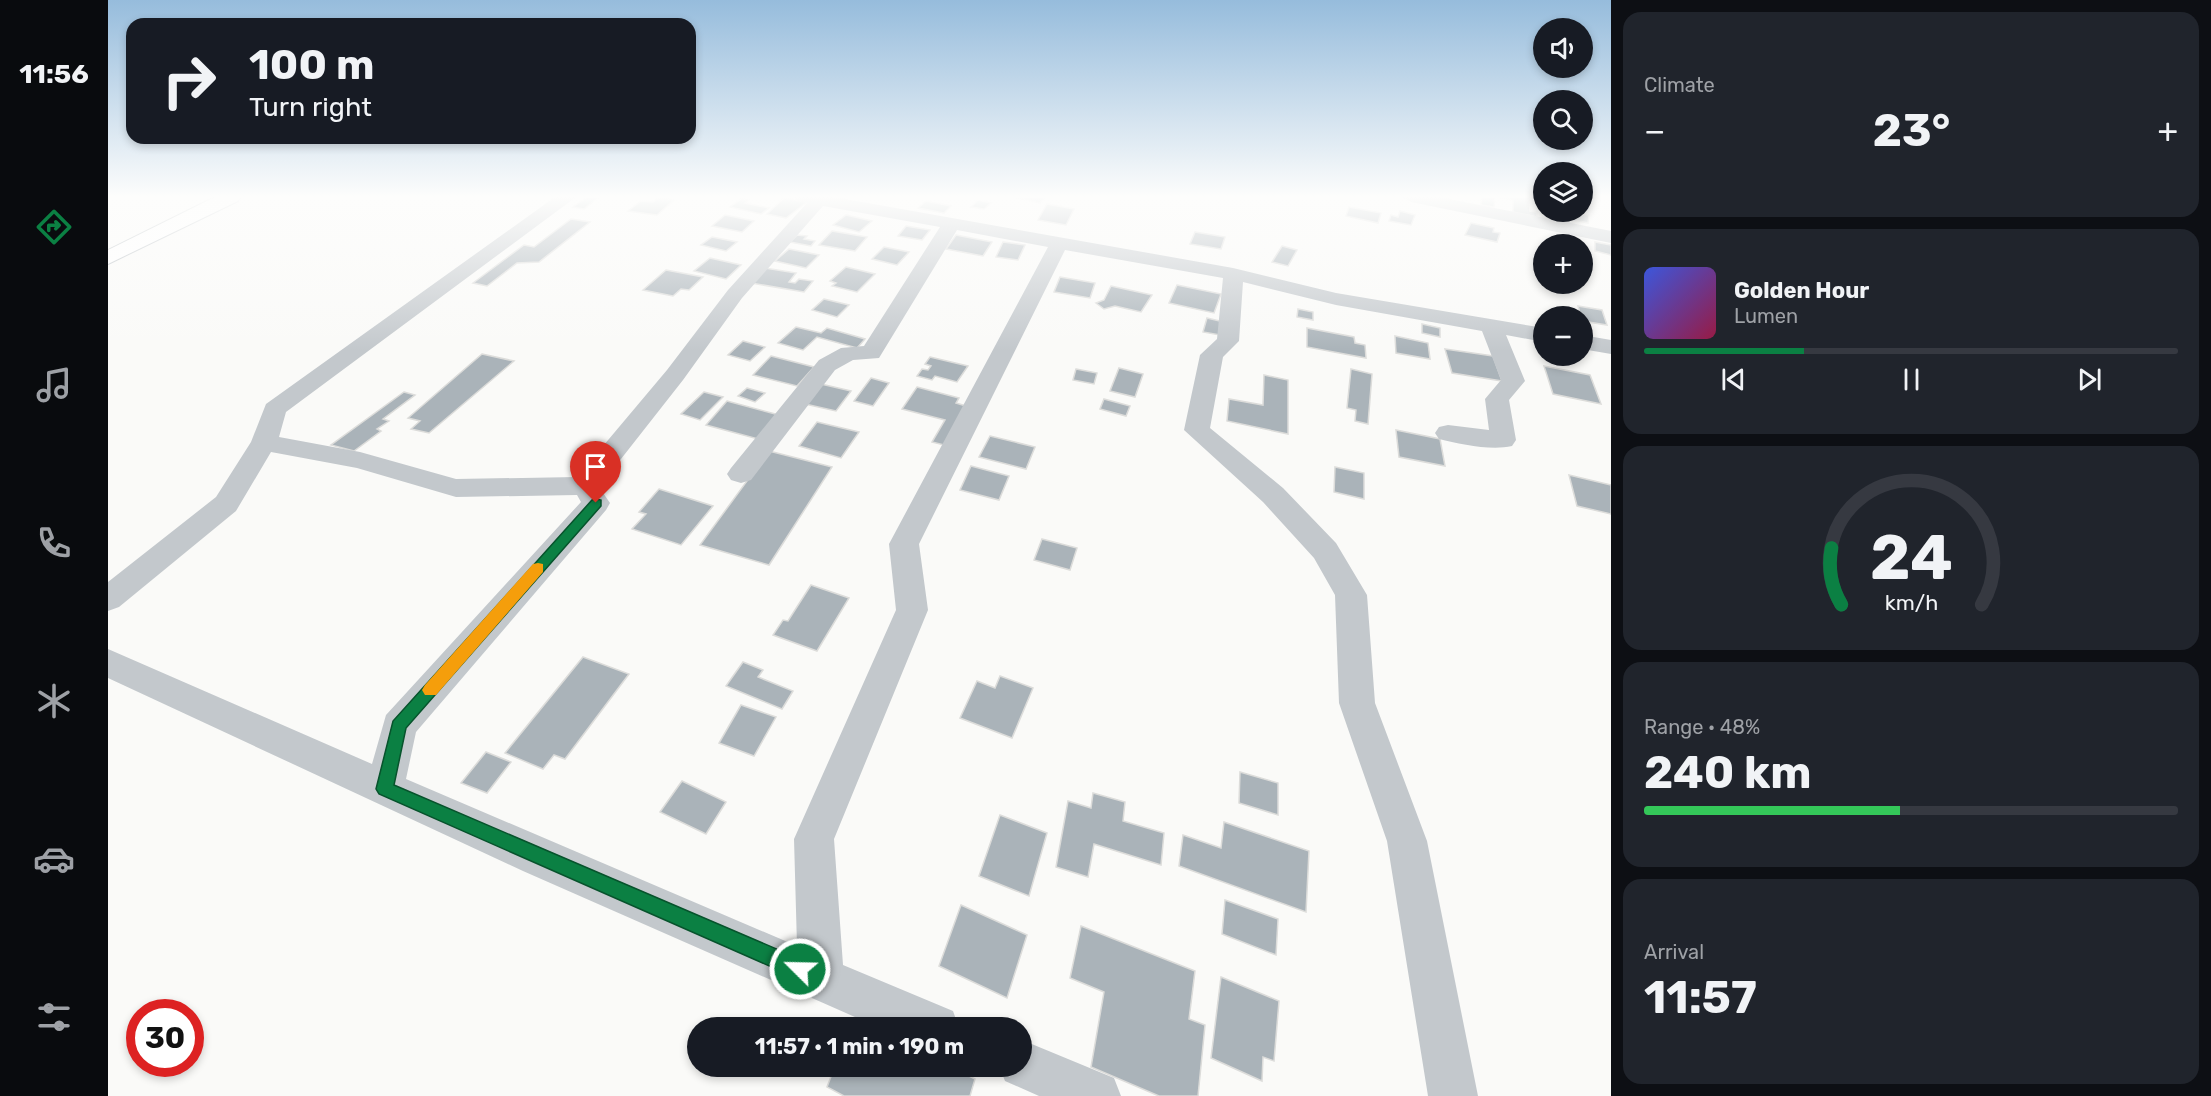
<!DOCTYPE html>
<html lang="en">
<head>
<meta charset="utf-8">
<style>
	:root { --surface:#171b24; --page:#20242c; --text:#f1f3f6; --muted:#9ea1a6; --line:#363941; --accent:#0b8043 }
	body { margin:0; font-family:Rubik,sans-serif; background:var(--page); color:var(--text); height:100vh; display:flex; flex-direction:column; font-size:22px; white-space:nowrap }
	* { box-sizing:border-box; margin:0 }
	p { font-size:20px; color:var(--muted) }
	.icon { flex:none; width:33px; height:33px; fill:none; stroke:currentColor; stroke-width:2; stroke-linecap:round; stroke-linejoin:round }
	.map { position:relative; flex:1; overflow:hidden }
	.sheet { display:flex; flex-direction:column; gap:12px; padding:12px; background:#0d0f14; width:600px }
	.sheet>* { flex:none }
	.banner { position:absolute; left:18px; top:18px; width:570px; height:126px; border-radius:18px; box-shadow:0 3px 9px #0003; background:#171b24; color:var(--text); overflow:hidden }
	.fabs { position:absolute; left:1425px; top:18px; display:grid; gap:12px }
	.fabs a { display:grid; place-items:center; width:60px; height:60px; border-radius:50%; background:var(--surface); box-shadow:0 3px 9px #0003; font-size:30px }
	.speed { position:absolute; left:18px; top:999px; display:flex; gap:12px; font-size:30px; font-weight:700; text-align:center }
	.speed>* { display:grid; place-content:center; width:78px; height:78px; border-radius:50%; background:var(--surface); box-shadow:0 3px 9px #0003; line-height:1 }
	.speed .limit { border:9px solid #d22; background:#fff; color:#111 }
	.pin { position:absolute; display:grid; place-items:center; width:51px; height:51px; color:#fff; margin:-62px -26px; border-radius:50% 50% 50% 0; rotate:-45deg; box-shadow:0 0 6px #0007 }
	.pin .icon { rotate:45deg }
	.me { position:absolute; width:66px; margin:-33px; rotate:293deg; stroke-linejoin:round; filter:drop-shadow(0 0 4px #0008) }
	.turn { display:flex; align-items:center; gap:21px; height:126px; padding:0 24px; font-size:27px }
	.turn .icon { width:78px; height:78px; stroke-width:2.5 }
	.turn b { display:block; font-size:42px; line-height:51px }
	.big { font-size:45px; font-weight:700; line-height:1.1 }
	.sheet .widget { flex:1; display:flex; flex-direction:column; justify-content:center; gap:9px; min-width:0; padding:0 21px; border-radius:18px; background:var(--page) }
	.sheet .dial { align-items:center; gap:0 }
	.dial svg { height:156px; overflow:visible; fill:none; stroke:var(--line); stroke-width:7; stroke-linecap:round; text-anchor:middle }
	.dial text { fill:var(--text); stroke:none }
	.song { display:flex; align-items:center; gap:18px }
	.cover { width:72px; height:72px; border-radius:9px; background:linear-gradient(135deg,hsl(230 70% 55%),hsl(340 70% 35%)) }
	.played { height:6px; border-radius:3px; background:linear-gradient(90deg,var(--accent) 30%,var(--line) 30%) }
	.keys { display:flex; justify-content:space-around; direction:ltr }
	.heat { display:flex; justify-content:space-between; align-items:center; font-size:33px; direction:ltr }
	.charge { height:9px; border-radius:4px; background:linear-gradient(90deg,#34c759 48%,var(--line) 0) }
	.trip { position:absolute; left:579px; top:1017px; width:345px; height:60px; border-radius:30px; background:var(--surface); box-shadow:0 3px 9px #0003; font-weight:700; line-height:60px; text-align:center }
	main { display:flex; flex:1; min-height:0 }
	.menu { display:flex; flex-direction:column; width:108px; justify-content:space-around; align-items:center; background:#090b0e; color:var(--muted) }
	.menu .icon { width:42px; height:42px }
	.menu .current { color:var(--accent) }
	.menu b { font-size:27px; color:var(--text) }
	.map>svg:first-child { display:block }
	.building { fill:#aab3b9; stroke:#dcdcda; stroke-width:1.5 }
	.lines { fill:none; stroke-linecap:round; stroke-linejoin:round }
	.secondary-casing { stroke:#b3babf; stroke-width:2 }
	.street { fill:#c3c8cc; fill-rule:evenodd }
	.secondary { fill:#fff; fill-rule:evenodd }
	.route { fill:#0b8043; stroke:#07532c; stroke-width:1.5 }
	.slow { fill:#f59e0b }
</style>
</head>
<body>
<main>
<nav class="menu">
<b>11:56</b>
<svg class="icon current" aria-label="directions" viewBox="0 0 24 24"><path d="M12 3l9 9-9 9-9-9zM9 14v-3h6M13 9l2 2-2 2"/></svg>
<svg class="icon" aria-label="music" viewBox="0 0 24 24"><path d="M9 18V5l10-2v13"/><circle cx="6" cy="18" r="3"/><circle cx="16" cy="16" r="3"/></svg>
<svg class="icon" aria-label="phone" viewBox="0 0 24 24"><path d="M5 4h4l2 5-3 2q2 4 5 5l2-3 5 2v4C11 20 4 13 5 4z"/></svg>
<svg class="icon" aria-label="climate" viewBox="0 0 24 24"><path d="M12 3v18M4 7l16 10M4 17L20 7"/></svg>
<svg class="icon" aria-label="car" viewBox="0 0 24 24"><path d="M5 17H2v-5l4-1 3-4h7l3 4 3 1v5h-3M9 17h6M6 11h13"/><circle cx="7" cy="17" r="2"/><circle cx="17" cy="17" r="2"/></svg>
<svg class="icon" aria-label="filters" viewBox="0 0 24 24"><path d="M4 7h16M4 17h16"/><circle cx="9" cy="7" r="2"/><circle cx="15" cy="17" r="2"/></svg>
</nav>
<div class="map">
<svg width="1503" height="1096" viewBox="0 0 1503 1096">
	<rect width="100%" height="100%" fill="#fafaf8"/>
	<g class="building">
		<polygon points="479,197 491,197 476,209 465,207"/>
		<polygon points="905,197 937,197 932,203"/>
		<polygon points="1374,197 1387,197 1386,207 1373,205"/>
		<polygon points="1390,197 1421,197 1422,211 1429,212 1429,217 1405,212 1405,200"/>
		<polygon points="550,198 566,200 549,215 520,211 533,201 545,202"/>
		<polygon points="676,198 699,202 678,218 659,214"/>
		<polygon points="633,199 641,200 637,203 661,208 653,214 622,207"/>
		<polygon points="870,200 883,203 876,209 863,207"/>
		<polygon points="818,201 843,206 836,213 810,208"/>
		<polygon points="939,204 966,209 958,225 930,220"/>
		<polygon points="1241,207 1273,213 1270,223 1238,216"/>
		<polygon points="1292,211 1307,215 1303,225 1281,221 1283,215 1290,217"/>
		<polygon points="1449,212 1481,215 1480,223 1449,216"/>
		<polygon points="617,215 646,221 634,232 604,226"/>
		<polygon points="738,215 764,221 751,232 725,225"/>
		<polygon points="463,219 482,222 431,262 409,263 379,286 365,283 416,245 426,247"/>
		<polygon points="1363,223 1386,228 1385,232 1392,233 1389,242 1357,235"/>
		<polygon points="798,226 822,230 814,240 790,236"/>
		<polygon points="724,231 759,237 747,251 711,245"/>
		<polygon points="1087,232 1117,237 1113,249 1082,244"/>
		<polygon points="689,235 699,236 696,239 707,241 703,246 682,242"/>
		<polygon points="848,235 884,242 875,256 838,249"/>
		<polygon points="1453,236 1472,240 1472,244 1452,244"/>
		<polygon points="604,237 629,242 618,251 593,245"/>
		<polygon points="895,242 917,245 910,260 888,257"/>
		<polygon points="1487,242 1503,245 1503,255 1487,251"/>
		<polygon points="1174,246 1189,250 1180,266 1164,262"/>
		<polygon points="776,247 801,252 789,265 764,259"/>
		<polygon points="681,249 711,255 698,268 667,261"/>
		<polygon points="602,258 633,265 618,279 586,271"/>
		<polygon points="738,267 767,274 749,292 724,286 728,283 722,281"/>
		<polygon points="657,268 688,273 681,282 687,283 691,279 705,281 696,292 643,283"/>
		<polygon points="558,270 595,277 581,290 573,289 565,296 535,290"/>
		<polygon points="952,277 987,283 982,298 946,292"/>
		<polygon points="1069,285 1113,294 1106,313 1061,303"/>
		<polygon points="1003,286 1044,295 1033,312 1007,306 996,309 988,303 996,300"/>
		<polygon points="716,299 741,305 729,317 704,310"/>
		<polygon points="1470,306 1494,310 1499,325 1474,321"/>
		<polygon points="1190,309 1205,312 1205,320 1189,317"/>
		<polygon points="1099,318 1116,322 1112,335 1095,332"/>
		<polygon points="1314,324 1332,328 1332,337 1314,333"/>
		<polygon points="688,327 713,333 719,328 757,339 749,348 709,337 695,350 670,343"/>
		<polygon points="1199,328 1246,337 1247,343 1257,345 1258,358 1199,347"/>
		<polygon points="1287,336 1320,343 1322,359 1288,353"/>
		<polygon points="635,341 657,347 642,361 620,355"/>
		<polygon points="1337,349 1385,356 1394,381 1344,373"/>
		<polygon points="374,354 406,361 321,433 303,429 312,421 300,418"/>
		<polygon points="663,356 706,367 689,386 645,375"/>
		<polygon points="822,357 860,366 849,382 827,376 824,380 809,376 814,369 820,370 823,366 817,364"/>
		<polygon points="1436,366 1482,375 1493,404 1445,394"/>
		<polygon points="1011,368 1035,374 1027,397 1002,391"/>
		<polygon points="968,369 989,373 986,384 965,380"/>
		<polygon points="1243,369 1264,374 1260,424 1247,421 1248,410 1239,408"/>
		<polygon points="1156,375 1180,380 1180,434 1119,421 1121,399 1155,405"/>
		<polygon points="763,378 781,383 765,406 746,401"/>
		<polygon points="713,384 743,391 728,411 697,404"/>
		<polygon points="809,387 851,398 848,403 858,406 836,445 824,442 837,420 794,409"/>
		<polygon points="639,388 657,393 647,402 630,396"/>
		<polygon points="296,392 307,395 275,419 281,421 269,429 273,431 246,451 223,445"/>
		<polygon points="596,392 615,397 592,420 573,414"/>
		<polygon points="996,399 1022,406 1018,416 992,409"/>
		<polygon points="619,401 671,415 650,439 598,425"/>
		<polygon points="709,422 751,432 733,458 691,446"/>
		<polygon points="1288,430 1332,439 1337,466 1291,457"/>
		<polygon points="882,436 927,447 918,469 871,457"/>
		<polygon points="661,451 724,467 661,565 592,545"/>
		<polygon points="863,466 901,476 891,500 852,490"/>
		<polygon points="1227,467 1256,473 1256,499 1226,492"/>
		<polygon points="1461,475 1503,485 1503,514 1469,506"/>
		<polygon points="551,489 605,506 573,545 524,529 538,514 531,512"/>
		<polygon points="934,539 969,548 962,570 926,560"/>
		<polygon points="703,585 741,598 709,651 665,635 675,620 680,621"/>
		<polygon points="475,657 521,674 457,759 446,755 435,769 397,753"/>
		<polygon points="635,662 655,670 650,677 685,691 674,709 618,686"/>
		<polygon points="892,676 925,688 904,738 852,718 869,681 887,688"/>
		<polygon points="633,705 668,717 646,756 611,743"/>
		<polygon points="378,752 403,762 379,793 353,783"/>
		<polygon points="1132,772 1170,783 1170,815 1131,803"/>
		<polygon points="574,781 618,802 598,834 552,812"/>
		<polygon points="985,793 1017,802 1015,821 1056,833 1053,865 986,844 980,877 948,867 960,801 983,808"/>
		<polygon points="892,815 939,833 921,896 871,876"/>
		<polygon points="1116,822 1201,851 1198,912 1071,866 1075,835 1113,848"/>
		<polygon points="1117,900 1170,919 1168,955 1114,934"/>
		<polygon points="853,905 919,935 899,998 831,966"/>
		<polygon points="973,926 1087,971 1081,1019 1097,1025 1090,1096 1051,1096 983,1067 996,992 962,978"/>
		<polygon points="1113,977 1171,1001 1166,1061 1155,1057 1154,1081 1103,1058"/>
		<polygon points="727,1066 841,1066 867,1079 862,1096 736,1096 719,1087"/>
	</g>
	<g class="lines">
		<g class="secondary-casing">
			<polygon id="secondary" points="107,197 132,197 130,201 0,264 0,250"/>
		</g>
		<g class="street">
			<path d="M447,197H468L178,412L171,437L252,452L348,479L469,477L559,370L620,290L699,203L689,201L686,197H726L1125,268L1228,293L1436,328V342L1398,335L1417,381L1401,400L1408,440L1404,446C1383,451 1352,444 1331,439L1327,433L1331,427L1340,425L1381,430L1377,399L1393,380L1374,331L1228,305L1135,282L1131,341L1115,357L1102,428L1175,488L1228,543L1259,595L1267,703L1319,841L1370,1096H1320L1279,841L1231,703L1227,595L1206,558L1155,502L1076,430L1092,355L1109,339L1115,278L957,250L811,544L820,610L726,839L735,965L845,1011L851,1028H772L415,871L0,678V649L264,764L278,715L473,502L469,495L348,497L249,468L163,452L128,511L11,607L0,611V582L108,497L143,442L158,404ZM715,206L832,227L756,346L733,348L711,360L623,468L619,474L623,480L633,483L643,480L727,370L745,360L771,358L849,230L940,247L781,544L788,610L686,839L689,946L298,779L308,732L498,510L502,503L491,487L575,380L634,298Z"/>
			<polygon points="1294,197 1331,197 1503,231 1503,243 1303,202"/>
			<polygon points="1474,335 1503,340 1503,354 1474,349"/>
			<polygon points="914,1040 1006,1078 1013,1096 931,1096 897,1081 891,1066 914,1066"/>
		</g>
		<use href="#secondary" class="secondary"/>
	</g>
	<linearGradient id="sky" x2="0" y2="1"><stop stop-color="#96bcdc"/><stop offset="0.56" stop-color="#fdfdfc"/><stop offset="1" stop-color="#fdfdfc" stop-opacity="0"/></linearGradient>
	<rect width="1503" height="351" fill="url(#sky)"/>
	<polygon class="route" points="488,499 493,500 493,506 298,728 286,785 699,962 702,969 699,976 692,979 684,976 271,794 268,789 285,721 484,500"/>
	<polygon class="slow" points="430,563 435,564 435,572 328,695 317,695 314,690 317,685 425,564"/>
</svg>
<div class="fabs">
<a><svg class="icon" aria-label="sound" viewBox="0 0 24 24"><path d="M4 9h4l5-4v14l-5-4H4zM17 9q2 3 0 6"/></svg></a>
<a><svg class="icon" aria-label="search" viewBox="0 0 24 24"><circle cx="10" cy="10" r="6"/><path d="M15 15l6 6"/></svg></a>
<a><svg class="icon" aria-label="layers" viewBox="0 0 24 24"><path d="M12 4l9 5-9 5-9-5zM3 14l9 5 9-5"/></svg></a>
<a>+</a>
<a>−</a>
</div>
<div class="speed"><div class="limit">30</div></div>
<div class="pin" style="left:488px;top:503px;background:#d93025"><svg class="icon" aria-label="arrive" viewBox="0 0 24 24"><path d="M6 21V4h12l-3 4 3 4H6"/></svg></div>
<svg class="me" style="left:692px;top:969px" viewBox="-20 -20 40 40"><circle r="17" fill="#0b8043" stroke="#fff" stroke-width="3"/><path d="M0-11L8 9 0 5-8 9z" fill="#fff"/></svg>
<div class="trip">11:57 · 1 min · 190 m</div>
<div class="banner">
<div class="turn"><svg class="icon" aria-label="right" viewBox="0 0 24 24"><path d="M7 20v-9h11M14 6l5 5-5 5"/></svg><div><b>100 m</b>Turn right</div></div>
</div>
</div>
<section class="sheet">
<div class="widget"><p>Climate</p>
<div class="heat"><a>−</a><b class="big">23°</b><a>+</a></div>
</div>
<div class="widget">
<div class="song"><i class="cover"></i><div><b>Golden Hour</b><p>Lumen</p></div></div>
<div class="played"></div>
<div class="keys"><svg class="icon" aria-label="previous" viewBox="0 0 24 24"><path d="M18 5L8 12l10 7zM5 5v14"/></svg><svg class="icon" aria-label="pause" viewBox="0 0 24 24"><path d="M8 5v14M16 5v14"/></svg><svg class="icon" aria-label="next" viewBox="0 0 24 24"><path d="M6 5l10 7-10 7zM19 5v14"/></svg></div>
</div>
<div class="widget dial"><svg viewBox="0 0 100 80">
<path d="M14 69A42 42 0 1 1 86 69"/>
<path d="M14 69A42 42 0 0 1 9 40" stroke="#0b8043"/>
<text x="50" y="56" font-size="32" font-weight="700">24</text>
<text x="50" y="72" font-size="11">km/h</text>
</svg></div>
<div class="widget"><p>Range · 48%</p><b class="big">240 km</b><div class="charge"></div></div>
<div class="widget"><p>Arrival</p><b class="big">11:57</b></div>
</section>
</main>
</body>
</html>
